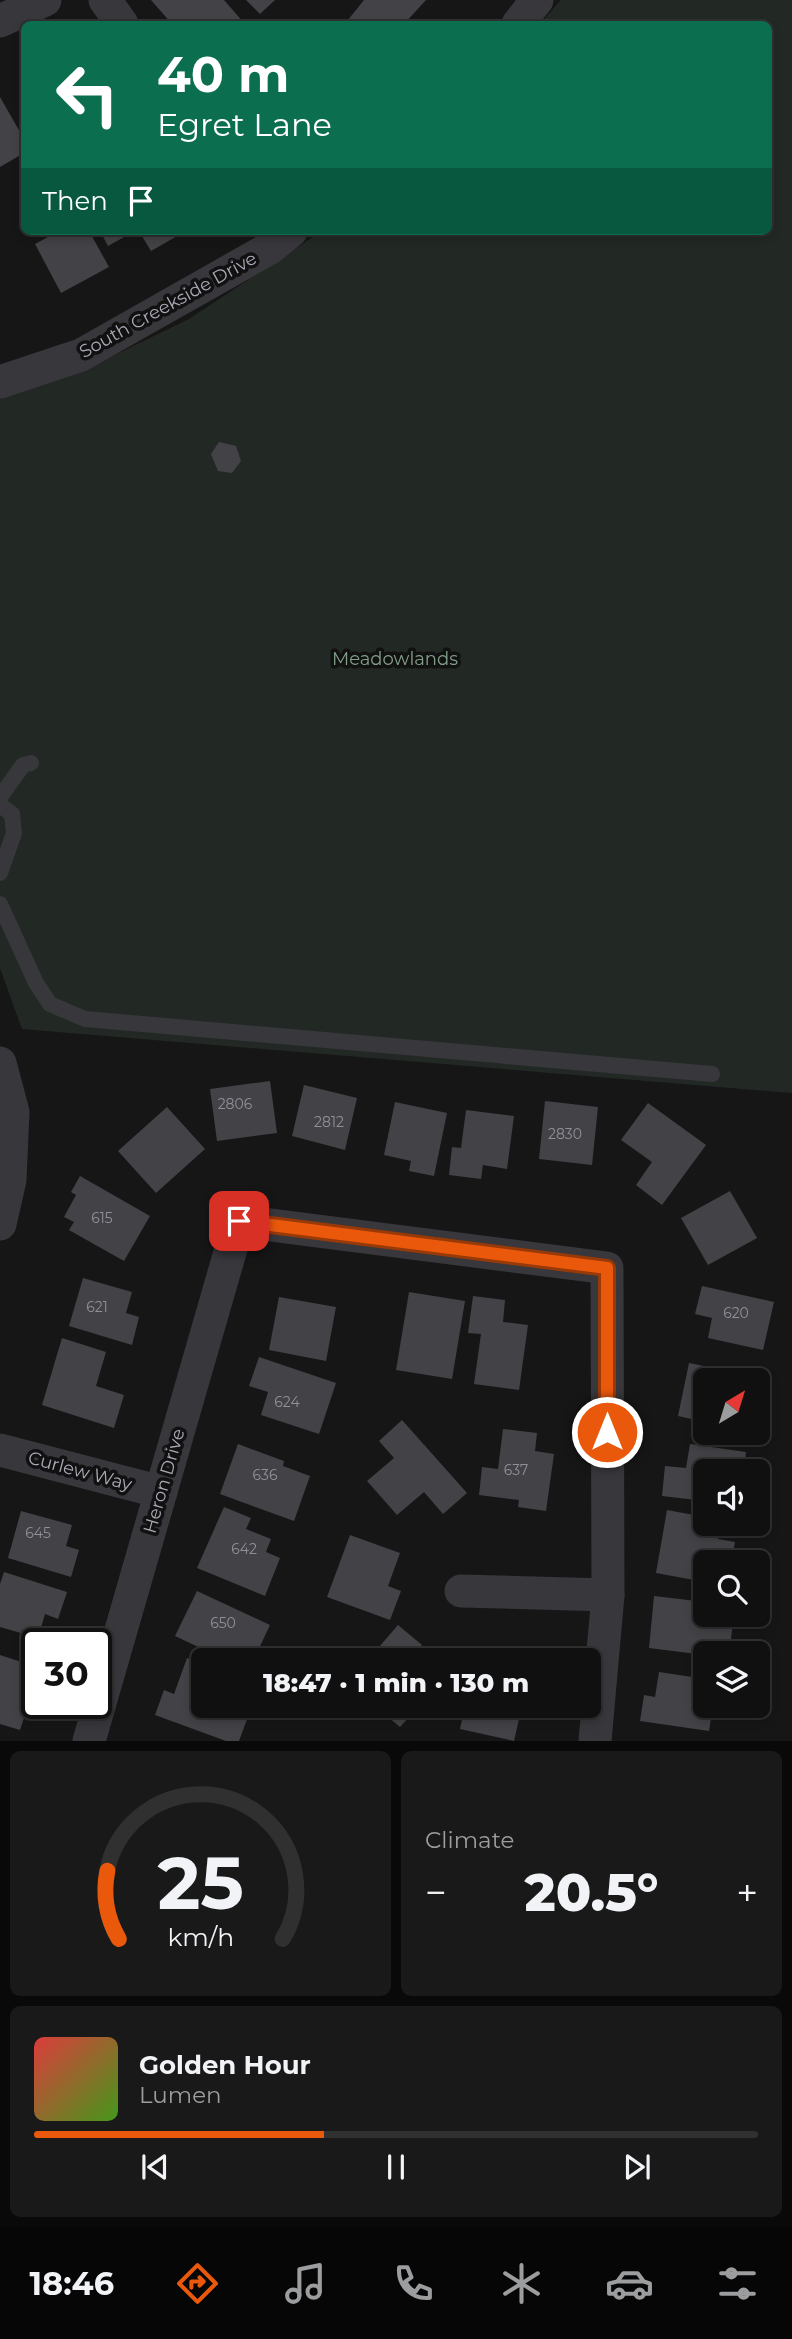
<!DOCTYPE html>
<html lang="en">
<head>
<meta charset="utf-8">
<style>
	:root { --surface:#101011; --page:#19191a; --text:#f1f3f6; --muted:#9c9d9f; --line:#303031; --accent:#ea580c }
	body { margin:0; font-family:Montserrat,sans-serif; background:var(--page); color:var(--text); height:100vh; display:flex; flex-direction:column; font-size:26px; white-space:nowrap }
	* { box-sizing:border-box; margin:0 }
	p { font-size:23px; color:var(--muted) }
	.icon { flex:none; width:38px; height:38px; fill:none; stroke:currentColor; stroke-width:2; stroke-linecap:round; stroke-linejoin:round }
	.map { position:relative; height:1741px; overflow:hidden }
	.sheet { display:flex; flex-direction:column; gap:10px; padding:10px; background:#090909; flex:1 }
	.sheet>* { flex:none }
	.top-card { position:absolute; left:21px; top:21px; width:751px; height:214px; border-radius:10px; box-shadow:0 4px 10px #0003,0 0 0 2px var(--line); background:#0b6e4f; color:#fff; overflow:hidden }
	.needle { width:46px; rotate:38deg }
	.buttons { position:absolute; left:693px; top:1368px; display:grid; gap:14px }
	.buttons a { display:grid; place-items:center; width:77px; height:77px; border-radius:10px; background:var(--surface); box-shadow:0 4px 10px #0003,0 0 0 2px var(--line); font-size:35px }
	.speed { position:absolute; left:21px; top:1628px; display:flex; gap:14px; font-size:35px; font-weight:700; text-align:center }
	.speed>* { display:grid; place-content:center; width:91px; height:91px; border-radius:50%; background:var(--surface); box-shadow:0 4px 10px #0003,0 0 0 2px var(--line); line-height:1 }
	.speed .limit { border:4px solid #111; border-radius:10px; background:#fff; color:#111 }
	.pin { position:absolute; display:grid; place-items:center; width:60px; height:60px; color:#fff; margin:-30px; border-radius:14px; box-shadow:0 4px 10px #0006 }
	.me { position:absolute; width:77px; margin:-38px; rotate:0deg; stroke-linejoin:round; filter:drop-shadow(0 0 5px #0008) }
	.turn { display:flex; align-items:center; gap:24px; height:147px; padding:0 21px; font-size:32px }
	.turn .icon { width:91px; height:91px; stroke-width:2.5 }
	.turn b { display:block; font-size:49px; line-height:60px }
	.then { display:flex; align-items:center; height:66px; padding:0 21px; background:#0003; gap:14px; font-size:26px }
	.big { font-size:52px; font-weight:800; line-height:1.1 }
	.sheet .tile { flex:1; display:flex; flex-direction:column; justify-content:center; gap:10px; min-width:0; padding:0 24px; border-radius:10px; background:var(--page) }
	.sheet .dial { align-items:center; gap:0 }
	.dial svg { height:182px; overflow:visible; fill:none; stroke:var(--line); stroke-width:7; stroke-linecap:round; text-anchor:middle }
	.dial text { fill:var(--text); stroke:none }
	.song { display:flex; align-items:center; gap:21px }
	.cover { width:84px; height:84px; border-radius:10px; background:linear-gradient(135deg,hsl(0 70% 55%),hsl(100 70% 35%)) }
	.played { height:7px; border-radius:4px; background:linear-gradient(90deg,var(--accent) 40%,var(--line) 40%) }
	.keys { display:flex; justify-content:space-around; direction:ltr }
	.heat { display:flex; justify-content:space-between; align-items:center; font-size:38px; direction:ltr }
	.sheet .tiles { flex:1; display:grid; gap:10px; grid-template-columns:1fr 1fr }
	.tile:last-child { grid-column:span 2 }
	.trip { position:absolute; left:191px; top:1648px; width:410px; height:70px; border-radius:10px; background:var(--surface); box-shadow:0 4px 10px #0003,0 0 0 2px var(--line); font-weight:800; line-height:70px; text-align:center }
	.tab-bar { display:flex; height:112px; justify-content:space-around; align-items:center; background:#060607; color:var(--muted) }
	.tab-bar .icon { width:49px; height:49px }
	.tab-bar .on { color:var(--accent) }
	.tab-bar b { font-size:32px; color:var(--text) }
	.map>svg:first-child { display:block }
	.green { fill:#222924 }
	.building { fill:#434347 }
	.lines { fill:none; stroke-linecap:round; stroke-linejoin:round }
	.service { stroke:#37373c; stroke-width:16 }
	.minor { stroke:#37373c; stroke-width:33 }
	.route-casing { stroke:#983908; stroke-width:18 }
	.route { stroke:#ea580c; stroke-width:12 }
	.labels { text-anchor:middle; stroke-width:7; stroke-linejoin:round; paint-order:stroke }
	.number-label { font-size:14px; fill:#90909a }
	.street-label { font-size:18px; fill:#a9aab6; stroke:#111112 }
	.park-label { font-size:18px; fill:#829f89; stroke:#111112 }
</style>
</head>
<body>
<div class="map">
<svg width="792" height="1741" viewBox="0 0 792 1741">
	<rect width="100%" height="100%" fill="#161617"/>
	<polygon class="green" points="561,0 792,0 792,1093 22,1029 0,968 0,399 88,368 189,319 322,231 768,231 768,24 540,24"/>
	<g class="building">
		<polygon points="151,0 224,0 245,24 172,24"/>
		<polygon points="246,0 275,0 260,14"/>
		<polygon points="364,0 426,0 404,24 353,24 348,20"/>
		<polygon points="0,97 24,139 24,153 0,167"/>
		<polygon points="59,231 89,231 109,267 61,293 35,244"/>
		<polygon points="100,231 135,231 108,246"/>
		<polygon points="139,231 177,231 179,235 151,251"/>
		<polygon points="219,442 236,446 241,461 232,473 218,471 211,454"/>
		<polygon points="270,1081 277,1133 217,1141 210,1089"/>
		<polygon points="304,1085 357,1098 345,1150 292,1136"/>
		<polygon points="545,1101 598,1107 592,1165 539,1159"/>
		<polygon points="395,1102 447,1113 434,1176 409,1171 411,1161 384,1155"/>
		<polygon points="648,1103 706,1145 662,1205 636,1185 652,1162 621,1140"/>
		<polygon points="167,1107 205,1149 156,1193 118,1151"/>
		<polygon points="466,1110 514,1116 507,1169 483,1165 481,1179 449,1175 452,1147 461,1148"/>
		<polygon points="80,1176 150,1216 124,1261 69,1230 74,1222 64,1217 76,1195 71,1192"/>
		<polygon points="730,1191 757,1238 708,1265 681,1218"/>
		<polygon points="83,1278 132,1292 126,1313 139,1317 132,1345 69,1326"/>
		<polygon points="702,1286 774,1302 763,1350 708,1338 712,1318 695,1314"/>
		<polygon points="409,1292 465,1301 452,1379 396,1370"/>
		<polygon points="473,1296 505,1300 503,1322 528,1325 519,1390 474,1384 481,1334 468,1333"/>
		<polygon points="279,1297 336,1307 326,1361 269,1350"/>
		<polygon points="62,1338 106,1352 96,1386 124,1395 114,1428 42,1405"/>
		<polygon points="259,1357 336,1383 319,1434 261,1415 268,1392 249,1386"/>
		<polygon points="689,1363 766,1379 759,1413 758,1381 705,1381 705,1422 678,1416"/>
		<polygon points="402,1420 467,1493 443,1514 424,1492 397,1515 367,1481 394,1458 379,1441"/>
		<polygon points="503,1429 537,1433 535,1451 554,1454 546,1511 518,1507 519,1500 479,1495 482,1467 498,1469"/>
		<polygon points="238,1444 284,1461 283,1466 310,1476 294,1521 220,1494"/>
		<polygon points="690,1444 746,1452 744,1472 705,1472 705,1501 662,1496 665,1466 686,1468"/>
		<polygon points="224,1507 251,1518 246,1529 271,1539 266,1552 280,1558 265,1596 197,1568"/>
		<polygon points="667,1510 705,1517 705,1524 720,1524 718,1539 735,1542 731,1563 705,1563 705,1582 656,1573"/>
		<polygon points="21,1511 72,1525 66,1546 79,1550 71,1577 8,1558"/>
		<polygon points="350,1535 400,1553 388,1586 401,1591 390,1620 327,1597"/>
		<polygon points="4,1572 67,1592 58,1619 45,1614 38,1638 0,1627 0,1584"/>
		<polygon points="197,1591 270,1625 253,1661 228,1661 175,1636"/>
		<polygon points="654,1596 705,1602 705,1615 734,1615 729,1654 705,1655 649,1648"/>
		<polygon points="398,1625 422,1645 409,1661 367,1661"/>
		<polygon points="0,1655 37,1667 37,1678 20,1730 0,1724"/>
		<polygon points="187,1658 203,1664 203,1706 231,1706 249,1714 239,1741 226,1741 155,1715 164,1690 174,1694"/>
		<polygon points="659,1672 705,1679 705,1706 713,1706 709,1731 640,1721 644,1695 655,1697"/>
		<polygon points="375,1706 419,1706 400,1727"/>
		<polygon points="465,1706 522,1706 514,1741 460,1729"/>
	</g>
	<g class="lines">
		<g class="service">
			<polyline points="0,797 23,765 31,763"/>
			<polyline points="0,805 12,814 14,833 0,873"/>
			<polyline points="0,904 36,983 50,1004 85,1019 712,1074"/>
		</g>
		<g class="minor">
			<polyline points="105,0 122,24"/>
			<polyline points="0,21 45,0"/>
			<polyline points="518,24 537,0"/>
			<polyline points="0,382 81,355 270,248 291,231"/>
			<polyline points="0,1063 13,1112 10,1180 0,1224"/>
			<polyline points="0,1450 161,1492"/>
			<polyline points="461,1591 608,1595"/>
			<polyline points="89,1741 239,1221 607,1268 608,1595 595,1741"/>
		</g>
	</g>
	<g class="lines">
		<g class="route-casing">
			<polyline id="route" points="239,1221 607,1268 607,1432"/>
		</g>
		<use href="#route" class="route"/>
	</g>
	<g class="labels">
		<g class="number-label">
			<text x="235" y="1109">2806</text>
			<text x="329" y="1127">2812</text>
			<text x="565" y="1139">2830</text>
			<text x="102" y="1223">615</text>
			<text x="97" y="1312">621</text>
			<text x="736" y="1318">620</text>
			<text x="287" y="1407">624</text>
			<text x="516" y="1475">637</text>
			<text x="265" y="1480">636</text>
			<text x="38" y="1538">645</text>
			<text x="244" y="1554">642</text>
			<text x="223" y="1628">650</text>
		</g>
		<g class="street-label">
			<text transform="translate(168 305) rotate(-29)" y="6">South Creekside Drive</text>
			<text transform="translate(80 1471) rotate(15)" y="6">Curlew Way</text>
			<text transform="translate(164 1481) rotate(-74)" y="6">Heron Drive</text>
		</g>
		<g class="park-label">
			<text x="395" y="665">Meadowlands</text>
		</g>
	</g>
</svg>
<div class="buttons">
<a><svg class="needle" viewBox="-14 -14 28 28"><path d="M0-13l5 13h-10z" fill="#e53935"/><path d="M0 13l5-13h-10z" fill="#9c9d9f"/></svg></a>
<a><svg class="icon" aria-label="sound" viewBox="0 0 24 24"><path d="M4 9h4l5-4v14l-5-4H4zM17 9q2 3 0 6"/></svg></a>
<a><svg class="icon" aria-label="search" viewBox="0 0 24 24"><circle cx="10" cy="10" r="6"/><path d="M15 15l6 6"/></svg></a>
<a><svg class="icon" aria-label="layers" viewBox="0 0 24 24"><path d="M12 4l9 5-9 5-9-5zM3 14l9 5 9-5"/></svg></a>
</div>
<div class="speed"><div class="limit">30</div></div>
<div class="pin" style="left:239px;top:1221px;background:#d93025"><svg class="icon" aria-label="arrive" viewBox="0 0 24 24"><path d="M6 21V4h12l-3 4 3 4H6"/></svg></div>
<svg class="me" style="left:607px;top:1432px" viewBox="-20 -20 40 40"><circle r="17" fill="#ea580c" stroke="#fff" stroke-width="3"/><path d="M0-11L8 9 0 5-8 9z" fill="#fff"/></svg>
<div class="trip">18:47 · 1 min · 130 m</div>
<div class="top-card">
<div class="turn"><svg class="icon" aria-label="left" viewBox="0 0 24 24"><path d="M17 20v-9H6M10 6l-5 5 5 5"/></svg><div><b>40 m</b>Egret Lane</div></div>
<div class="then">Then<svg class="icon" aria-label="arrive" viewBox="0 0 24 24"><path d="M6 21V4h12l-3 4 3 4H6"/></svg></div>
</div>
</div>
<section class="sheet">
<div class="tiles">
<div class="tile dial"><svg viewBox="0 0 100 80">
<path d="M14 69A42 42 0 1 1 86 69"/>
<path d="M14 69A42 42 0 0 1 9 39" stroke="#ea580c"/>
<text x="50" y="56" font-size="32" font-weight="700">25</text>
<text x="50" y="72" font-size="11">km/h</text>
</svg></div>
<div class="tile"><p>Climate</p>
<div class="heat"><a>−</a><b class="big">20.5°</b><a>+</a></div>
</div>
<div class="tile">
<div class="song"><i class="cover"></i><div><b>Golden Hour</b><p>Lumen</p></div></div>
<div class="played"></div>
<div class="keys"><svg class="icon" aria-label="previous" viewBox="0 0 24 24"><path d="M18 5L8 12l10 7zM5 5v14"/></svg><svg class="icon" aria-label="pause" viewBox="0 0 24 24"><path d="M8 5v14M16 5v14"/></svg><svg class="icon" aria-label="next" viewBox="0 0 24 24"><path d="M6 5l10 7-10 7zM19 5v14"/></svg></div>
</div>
</div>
</section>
<nav class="tab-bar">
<b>18:46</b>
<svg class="icon on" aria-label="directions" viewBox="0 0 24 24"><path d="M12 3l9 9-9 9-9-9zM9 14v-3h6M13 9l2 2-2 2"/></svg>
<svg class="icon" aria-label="music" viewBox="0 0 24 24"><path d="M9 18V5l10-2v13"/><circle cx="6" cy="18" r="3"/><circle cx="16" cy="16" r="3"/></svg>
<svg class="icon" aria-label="phone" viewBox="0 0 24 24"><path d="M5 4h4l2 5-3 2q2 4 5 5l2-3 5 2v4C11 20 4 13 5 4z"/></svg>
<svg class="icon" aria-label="climate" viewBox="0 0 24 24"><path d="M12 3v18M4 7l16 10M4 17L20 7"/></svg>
<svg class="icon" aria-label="car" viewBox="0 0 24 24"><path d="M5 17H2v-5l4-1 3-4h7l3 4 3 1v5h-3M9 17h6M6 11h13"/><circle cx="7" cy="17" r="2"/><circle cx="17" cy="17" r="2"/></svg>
<svg class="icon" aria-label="filters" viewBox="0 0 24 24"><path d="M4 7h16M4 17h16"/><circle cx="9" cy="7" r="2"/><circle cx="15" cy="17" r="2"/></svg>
</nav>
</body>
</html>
